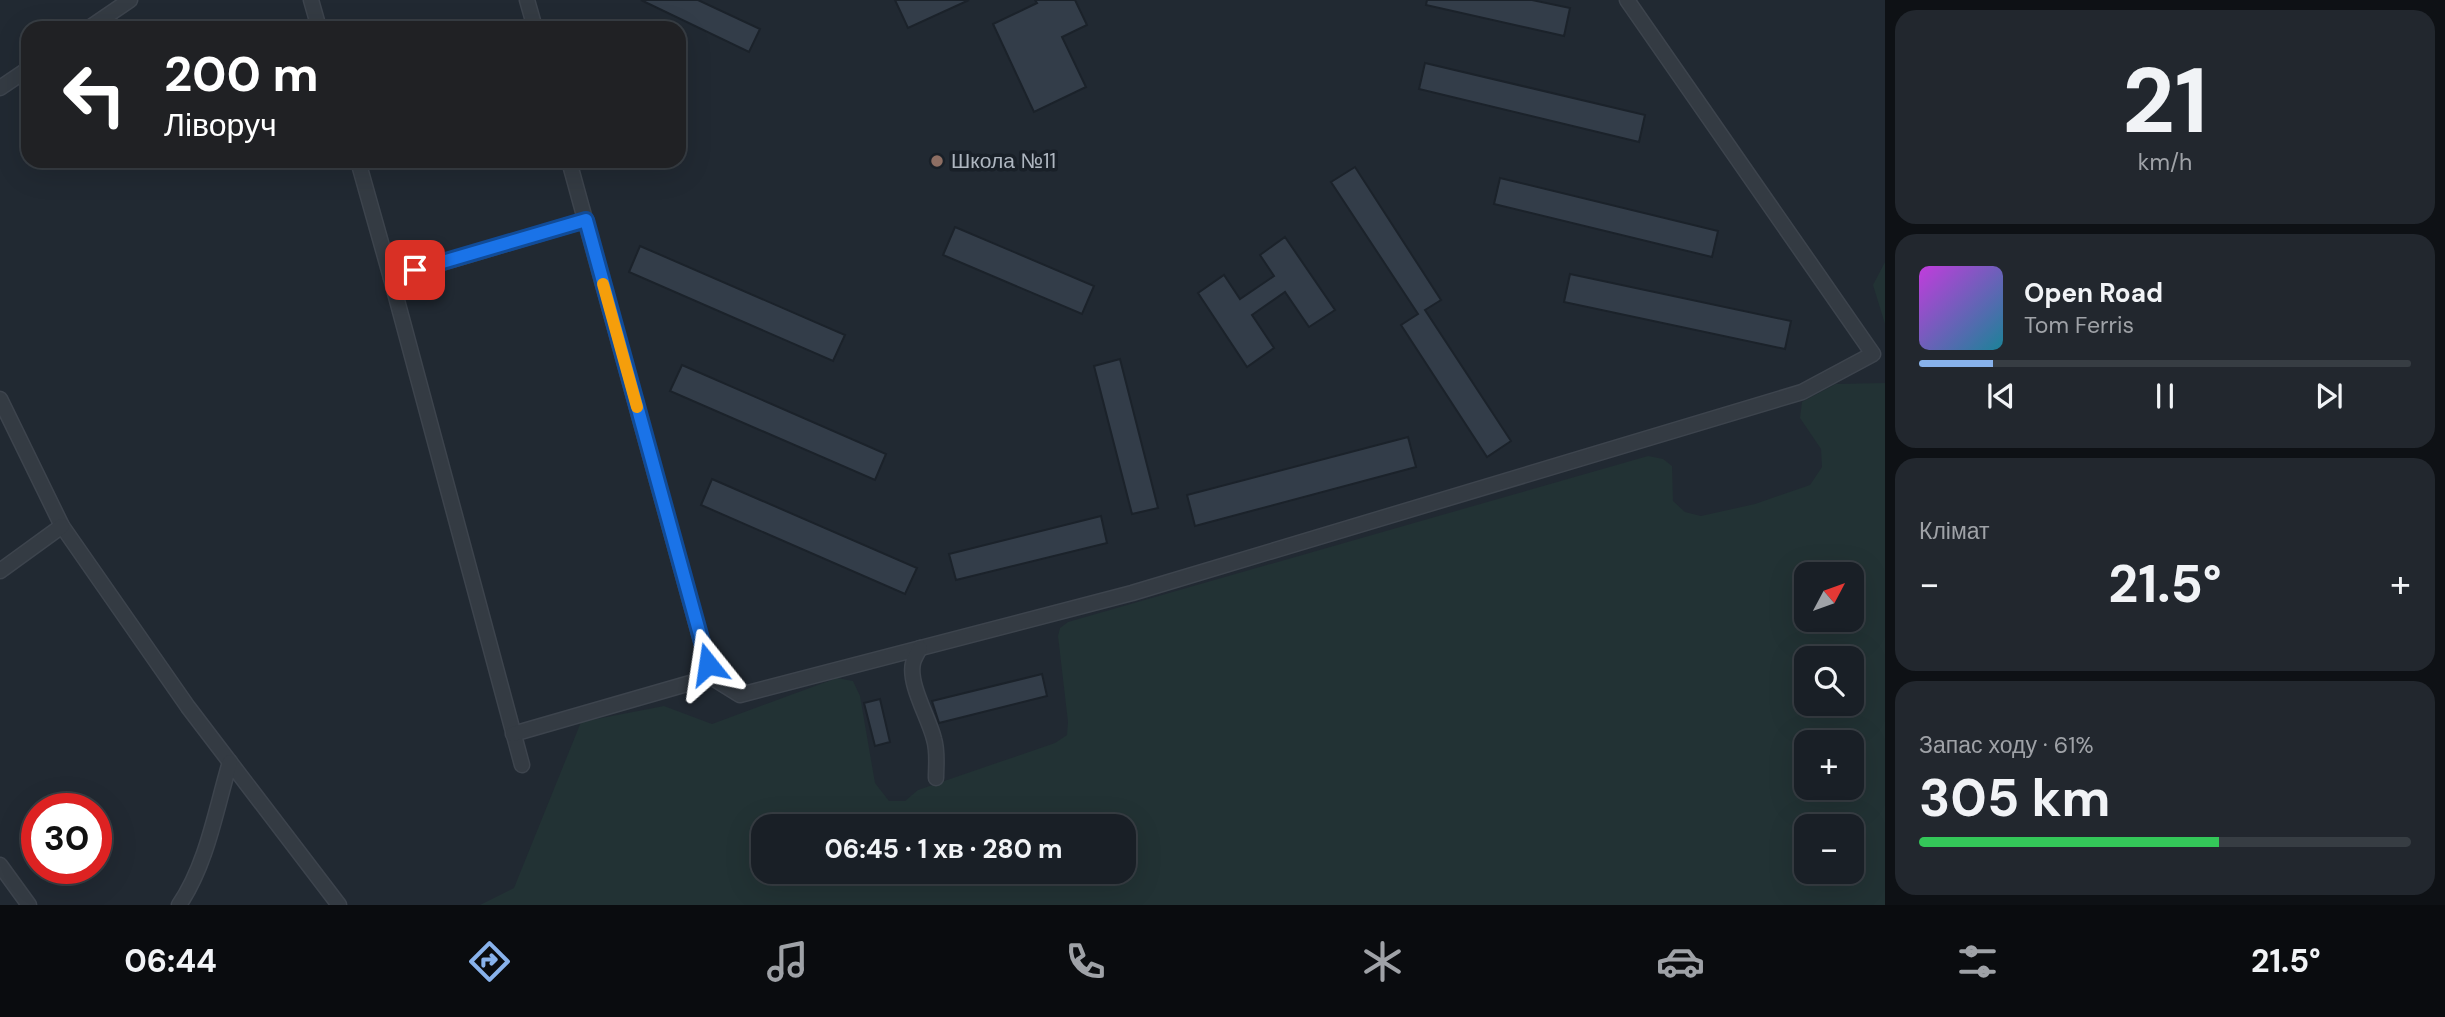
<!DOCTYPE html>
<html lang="uk">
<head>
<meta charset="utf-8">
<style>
	:root { --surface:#191f26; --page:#22272e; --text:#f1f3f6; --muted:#9fa2a7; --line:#373d43; --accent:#88b2eb }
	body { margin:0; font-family:"DM Sans",sans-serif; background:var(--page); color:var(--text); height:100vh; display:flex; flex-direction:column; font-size:26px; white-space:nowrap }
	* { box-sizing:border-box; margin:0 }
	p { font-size:23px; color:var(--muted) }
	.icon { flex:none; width:38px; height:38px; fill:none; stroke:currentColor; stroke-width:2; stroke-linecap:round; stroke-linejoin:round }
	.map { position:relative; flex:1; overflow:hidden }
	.details { display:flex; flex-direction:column; gap:10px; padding:10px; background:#0e1115; width:560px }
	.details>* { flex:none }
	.banner { position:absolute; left:21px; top:21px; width:665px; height:147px; border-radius:21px; box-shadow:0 7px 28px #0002,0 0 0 2px var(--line); background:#202124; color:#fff; overflow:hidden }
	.needle { width:46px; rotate:49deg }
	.fabs { position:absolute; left:1794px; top:562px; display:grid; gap:14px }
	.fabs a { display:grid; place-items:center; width:70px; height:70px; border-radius:14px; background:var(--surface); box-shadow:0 7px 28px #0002,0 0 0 2px var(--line); font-size:35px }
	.speed { position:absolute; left:21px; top:793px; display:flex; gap:14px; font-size:35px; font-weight:700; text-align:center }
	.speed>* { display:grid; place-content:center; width:91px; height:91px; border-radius:50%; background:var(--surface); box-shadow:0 7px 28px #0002,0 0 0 2px var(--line); line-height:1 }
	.speed .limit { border:10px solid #d22; background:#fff; color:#111 }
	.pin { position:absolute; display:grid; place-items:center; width:60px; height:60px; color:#fff; margin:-30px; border-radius:14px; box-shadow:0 4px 10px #0006 }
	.me { position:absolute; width:77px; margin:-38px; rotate:345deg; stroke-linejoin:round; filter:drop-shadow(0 0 5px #0008) }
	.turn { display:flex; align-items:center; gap:24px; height:147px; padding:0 28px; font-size:32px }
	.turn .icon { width:91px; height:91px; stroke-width:2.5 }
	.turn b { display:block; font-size:49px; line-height:60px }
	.big { font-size:52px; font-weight:700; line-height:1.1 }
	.details .tile { flex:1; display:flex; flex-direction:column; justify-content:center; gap:10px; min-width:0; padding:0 24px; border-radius:21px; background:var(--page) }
	.details .dial { align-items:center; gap:0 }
	.dial b { font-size:91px; line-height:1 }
	.song { display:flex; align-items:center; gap:21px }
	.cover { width:84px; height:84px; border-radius:10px; background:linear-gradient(135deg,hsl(290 70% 55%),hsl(190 70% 35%)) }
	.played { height:7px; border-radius:4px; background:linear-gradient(90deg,var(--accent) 15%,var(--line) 15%) }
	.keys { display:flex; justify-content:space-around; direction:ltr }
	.heat { display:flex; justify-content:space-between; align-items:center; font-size:38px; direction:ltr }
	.charge { height:10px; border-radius:5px; background:linear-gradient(90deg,#34c759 61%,var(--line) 0) }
	.trip { position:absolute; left:751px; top:814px; width:385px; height:70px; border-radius:21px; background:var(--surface); box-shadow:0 7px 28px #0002,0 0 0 2px var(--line); font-weight:700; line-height:70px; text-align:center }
	.tab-bar { display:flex; height:112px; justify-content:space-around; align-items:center; background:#0a0c0f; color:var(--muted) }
	.tab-bar .icon { width:49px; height:49px }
	.tab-bar .active { color:var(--accent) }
	.tab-bar b { font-size:32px; color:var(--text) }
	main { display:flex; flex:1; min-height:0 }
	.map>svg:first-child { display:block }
	.green { fill:#223234; fill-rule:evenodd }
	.building { fill:#333d49; stroke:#1b222a; stroke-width:2 }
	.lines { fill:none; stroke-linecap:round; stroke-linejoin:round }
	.street-casing { stroke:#3d444d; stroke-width:17 }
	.street { stroke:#343b43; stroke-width:14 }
	.route-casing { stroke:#114b97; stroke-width:18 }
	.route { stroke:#1a73e8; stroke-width:12 }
	.slow { stroke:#f59e0b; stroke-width:12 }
	.education-dot { fill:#8d6e63; stroke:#192028; stroke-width:2.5 }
	.labels { text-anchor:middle; stroke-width:7; stroke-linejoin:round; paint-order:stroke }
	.poi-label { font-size:21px; fill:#aeb6c0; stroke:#192028; text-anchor:start }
</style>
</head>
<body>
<main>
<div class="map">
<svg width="1885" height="905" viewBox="0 0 1885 905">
	<rect width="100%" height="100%" fill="#212932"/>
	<g class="green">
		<polygon points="1885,262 1885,324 1873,285"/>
		<path d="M1885,383V905H480L514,888L581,722L664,706L712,724L837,678L853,681L860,696L875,783L889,801H905L918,790L1055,743L1067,735L1068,722L1058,636L1060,628L1068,622L1648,456L1663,459L1672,466L1673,501L1685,512L1701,516L1755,504L1810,485L1822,467L1821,449L1800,418L1802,402L1836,384ZM1806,574H1852V620H1806ZM1806,658H1852V704H1806ZM1806,742H1852V788H1806ZM763,826H1124V872H763ZM1806,826H1852V872H1806Z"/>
	</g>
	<g class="building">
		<polygon points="641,0 698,0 760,29 749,52"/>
		<polygon points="895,0 969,0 908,28"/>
		<polygon points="1035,0 1075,0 1087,25 1062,37 1086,87 1034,112 993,24 1037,3"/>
		<polygon points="1427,0 1532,0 1570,8 1564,36 1426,5"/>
		<polygon points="1425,63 1645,115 1639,142 1419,89"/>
		<polygon points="1355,167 1441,300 1425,310 1511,441 1487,457 1401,325 1418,314 1331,182"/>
		<polygon points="1500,178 1718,231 1712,257 1494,204"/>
		<polygon points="955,227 1094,286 1082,314 943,255"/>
		<polygon points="1285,237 1335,310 1309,327 1285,292 1252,315 1274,348 1247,367 1198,293 1224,275 1240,299 1274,276 1260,255"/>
		<polygon points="640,246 845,335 833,361 629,272"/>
		<polygon points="1570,274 1791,321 1785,349 1564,302"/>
		<polygon points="1120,359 1158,508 1132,514 1094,366"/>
		<polygon points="682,365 886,454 875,480 670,391"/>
		<polygon points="1408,437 1416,467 1195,526 1187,495"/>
		<polygon points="712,479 917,568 905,594 701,505"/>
		<polygon points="1101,516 1107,543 956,580 949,554"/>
		<polygon points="1042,674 1047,696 939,723 932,701"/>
		<polygon points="880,699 890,742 875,746 864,703"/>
	</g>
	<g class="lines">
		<g class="street-casing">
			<g id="street">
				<polyline points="311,0 319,28"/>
				<polyline points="527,0 535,28"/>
				<polyline points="89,28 130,0"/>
				<polyline points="0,88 28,69"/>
				<polyline points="358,161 391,278 522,765"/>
				<polyline points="569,161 711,677 740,695 1132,593 1802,392 1873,354 1627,0"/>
				<polyline points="391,278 586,220"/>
				<polyline points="0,399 62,526 188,707 339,905"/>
				<polyline points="0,571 62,526"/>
				<path d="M920,648C918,652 914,658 913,663C908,684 929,718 934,739C938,752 936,765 936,778"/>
				<polyline points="513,734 711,677"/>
				<polyline points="0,865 29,905"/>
				<path d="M179,905C207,864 216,809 230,762"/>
			</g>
		</g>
		<use href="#street" class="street"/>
	</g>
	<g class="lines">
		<g class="route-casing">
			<polyline id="route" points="415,270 586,220 708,664"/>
		</g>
		<use href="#route" class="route"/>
		<polyline class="slow" points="603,284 637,407"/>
	</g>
	<circle class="education-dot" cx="937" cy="161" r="7"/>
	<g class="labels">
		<g class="poi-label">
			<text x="951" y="168">Школа №11</text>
		</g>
	</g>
</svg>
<div class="fabs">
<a><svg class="needle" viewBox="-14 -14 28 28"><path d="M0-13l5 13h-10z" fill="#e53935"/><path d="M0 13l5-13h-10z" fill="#9fa2a7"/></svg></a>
<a><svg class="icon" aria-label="search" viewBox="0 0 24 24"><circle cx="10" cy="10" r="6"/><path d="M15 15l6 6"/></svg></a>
<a>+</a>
<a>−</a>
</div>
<div class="speed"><div class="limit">30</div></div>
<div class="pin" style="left:415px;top:270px;background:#d93025"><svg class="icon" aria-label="arrive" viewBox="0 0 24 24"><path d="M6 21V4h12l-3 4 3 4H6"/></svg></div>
<svg class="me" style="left:708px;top:664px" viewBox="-20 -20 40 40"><path d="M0-17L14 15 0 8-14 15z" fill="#1a73e8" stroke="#fff" stroke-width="4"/></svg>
<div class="trip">06:45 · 1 хв · 280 m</div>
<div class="banner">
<div class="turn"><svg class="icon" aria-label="left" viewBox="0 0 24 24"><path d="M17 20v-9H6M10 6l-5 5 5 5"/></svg><div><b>200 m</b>Ліворуч</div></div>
</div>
</div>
<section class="details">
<div class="tile dial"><b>21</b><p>km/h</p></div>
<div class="tile">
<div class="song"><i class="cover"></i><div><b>Open Road</b><p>Tom Ferris</p></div></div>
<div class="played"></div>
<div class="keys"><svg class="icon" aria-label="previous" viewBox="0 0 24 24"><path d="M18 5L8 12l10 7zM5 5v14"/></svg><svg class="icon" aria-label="pause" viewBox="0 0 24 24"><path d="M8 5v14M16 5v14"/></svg><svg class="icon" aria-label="next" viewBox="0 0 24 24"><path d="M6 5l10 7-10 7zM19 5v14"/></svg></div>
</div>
<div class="tile"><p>Клімат</p>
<div class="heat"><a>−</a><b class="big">21.5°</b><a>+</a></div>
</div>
<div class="tile"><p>Запас ходу · 61%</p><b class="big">305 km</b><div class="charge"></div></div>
</section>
</main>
<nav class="tab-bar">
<b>06:44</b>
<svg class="icon active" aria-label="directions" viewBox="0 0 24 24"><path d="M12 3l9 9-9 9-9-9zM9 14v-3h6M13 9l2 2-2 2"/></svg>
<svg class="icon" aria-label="music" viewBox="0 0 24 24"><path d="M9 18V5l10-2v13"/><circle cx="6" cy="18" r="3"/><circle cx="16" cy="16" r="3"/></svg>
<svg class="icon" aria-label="phone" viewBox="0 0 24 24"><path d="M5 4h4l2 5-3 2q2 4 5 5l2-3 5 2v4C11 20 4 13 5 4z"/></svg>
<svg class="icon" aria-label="climate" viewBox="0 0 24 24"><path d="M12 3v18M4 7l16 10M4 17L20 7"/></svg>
<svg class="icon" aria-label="car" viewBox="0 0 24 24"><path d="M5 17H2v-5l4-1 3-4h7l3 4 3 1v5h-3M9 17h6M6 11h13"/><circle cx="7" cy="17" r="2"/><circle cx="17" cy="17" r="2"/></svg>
<svg class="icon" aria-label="filters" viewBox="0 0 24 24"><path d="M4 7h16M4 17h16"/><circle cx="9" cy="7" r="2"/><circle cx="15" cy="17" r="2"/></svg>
<b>21.5°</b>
</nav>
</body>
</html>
